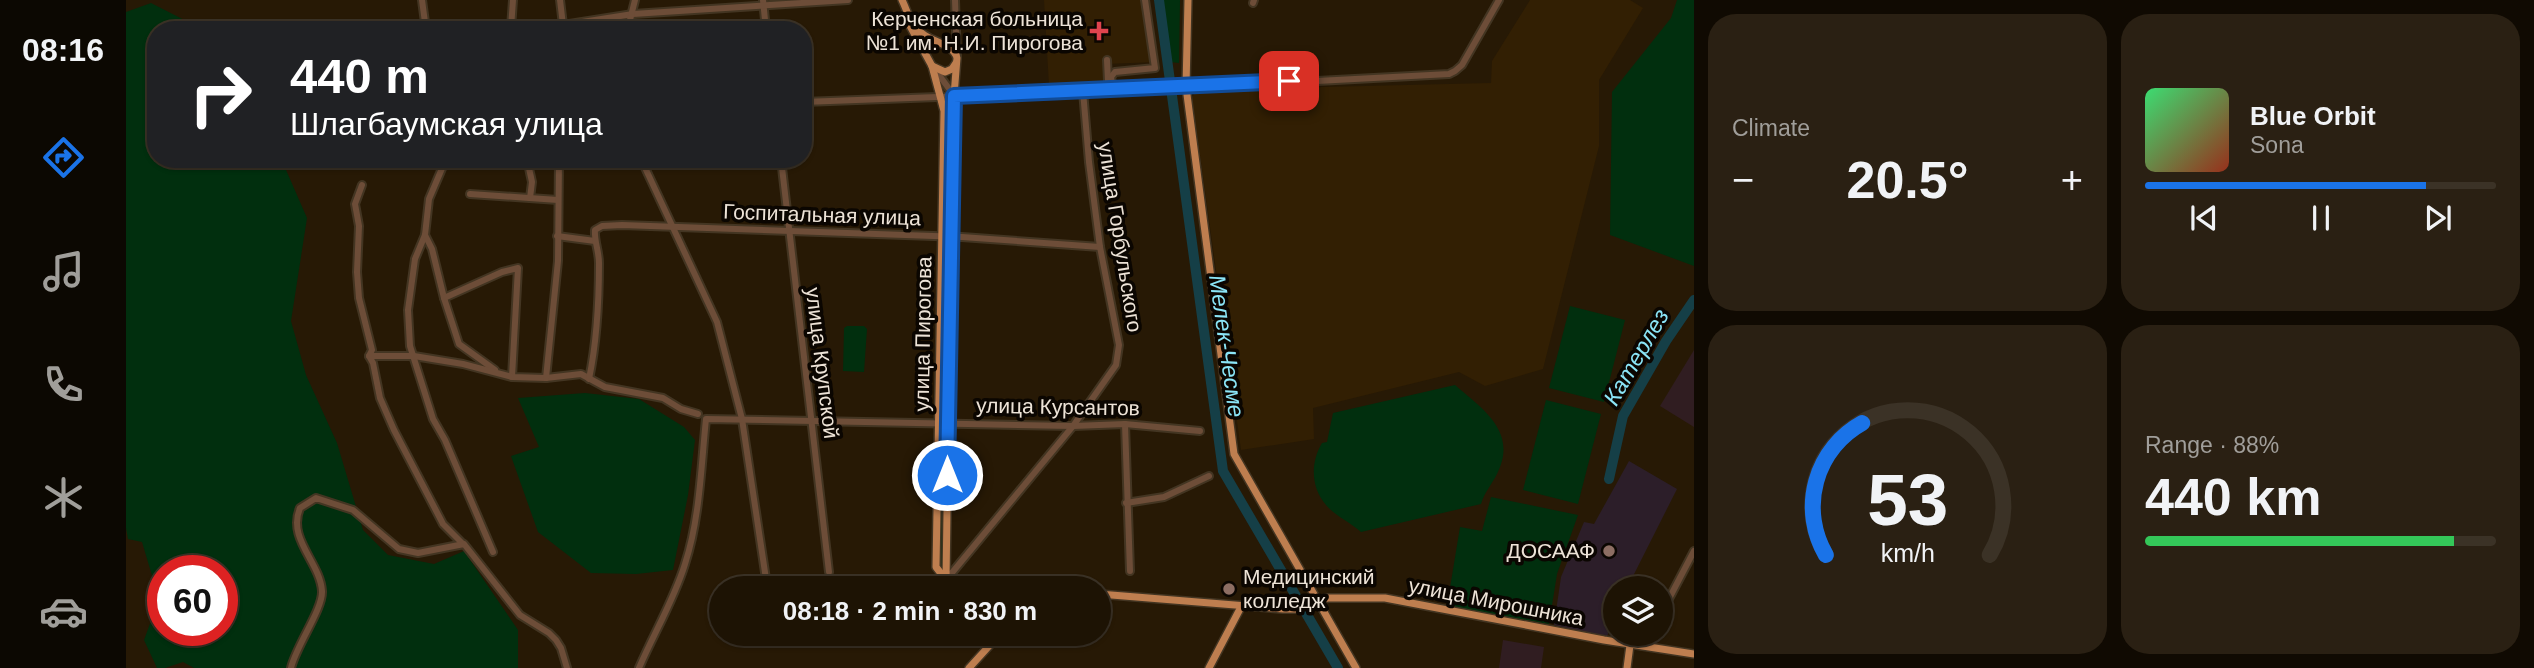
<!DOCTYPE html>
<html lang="en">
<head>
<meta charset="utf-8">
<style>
	:root { --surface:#1d1304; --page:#2a2013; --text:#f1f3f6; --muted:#a09e9a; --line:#3b3226; --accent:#1a73e8 }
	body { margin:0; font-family:Arial,sans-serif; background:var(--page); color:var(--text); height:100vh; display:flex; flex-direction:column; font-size:26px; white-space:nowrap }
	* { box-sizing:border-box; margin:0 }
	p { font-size:23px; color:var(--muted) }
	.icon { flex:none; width:38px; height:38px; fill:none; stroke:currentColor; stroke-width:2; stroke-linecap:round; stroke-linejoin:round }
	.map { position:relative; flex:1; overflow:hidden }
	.details { display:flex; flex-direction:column; gap:14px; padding:14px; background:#100a02; width:840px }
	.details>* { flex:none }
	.guide { position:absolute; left:21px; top:21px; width:665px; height:147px; border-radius:28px; box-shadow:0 2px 5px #0004,0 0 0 2px var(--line); background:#202124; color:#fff; overflow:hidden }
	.fabs { position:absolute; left:1477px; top:576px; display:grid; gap:14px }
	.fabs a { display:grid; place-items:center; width:70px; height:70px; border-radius:50%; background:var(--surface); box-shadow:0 2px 5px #0004,0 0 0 2px var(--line); font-size:35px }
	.speed { position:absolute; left:21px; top:555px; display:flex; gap:14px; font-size:35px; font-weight:700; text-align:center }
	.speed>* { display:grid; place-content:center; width:91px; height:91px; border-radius:50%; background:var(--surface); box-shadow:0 2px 5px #0004,0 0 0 2px var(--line); line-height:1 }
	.speed .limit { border:10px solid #d22; background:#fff; color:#111 }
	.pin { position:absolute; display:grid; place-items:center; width:60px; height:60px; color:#fff; margin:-30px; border-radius:14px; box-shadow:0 4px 10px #0006 }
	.me { position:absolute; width:77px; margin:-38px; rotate:0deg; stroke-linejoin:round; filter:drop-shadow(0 0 5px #0008) }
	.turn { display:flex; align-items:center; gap:24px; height:147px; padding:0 28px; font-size:32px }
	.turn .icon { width:91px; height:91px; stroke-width:2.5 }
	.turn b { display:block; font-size:49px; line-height:60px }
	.big { font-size:52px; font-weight:700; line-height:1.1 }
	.details .widget { flex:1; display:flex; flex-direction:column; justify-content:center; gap:10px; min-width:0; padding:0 24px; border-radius:28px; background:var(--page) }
	.details .dial { align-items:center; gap:0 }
	.dial svg { height:182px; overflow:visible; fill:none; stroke:var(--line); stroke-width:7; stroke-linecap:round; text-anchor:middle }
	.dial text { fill:var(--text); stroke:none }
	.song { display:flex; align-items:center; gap:21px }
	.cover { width:84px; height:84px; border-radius:10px; background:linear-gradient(135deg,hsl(140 70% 55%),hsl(10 70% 35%)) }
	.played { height:7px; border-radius:4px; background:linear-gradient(90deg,var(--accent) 80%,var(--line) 80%) }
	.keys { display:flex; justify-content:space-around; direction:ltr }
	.heat { display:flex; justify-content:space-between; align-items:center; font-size:38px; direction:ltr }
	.charge { height:10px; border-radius:5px; background:linear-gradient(90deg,#34c759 88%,var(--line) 0) }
	.details .tiles { flex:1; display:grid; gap:14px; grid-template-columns:repeat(2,1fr) }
	.trip { position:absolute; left:583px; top:576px; width:402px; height:70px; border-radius:35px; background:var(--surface); box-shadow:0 2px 5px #0004,0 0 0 2px var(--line); font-weight:700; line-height:70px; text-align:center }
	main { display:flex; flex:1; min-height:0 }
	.dock { display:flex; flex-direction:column; width:126px; justify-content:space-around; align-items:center; background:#0c0802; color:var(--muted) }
	.dock .icon { width:49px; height:49px }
	.dock .on { color:var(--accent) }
	.dock b { font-size:32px; color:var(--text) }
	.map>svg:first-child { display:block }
	.commercial { fill:#301d21 }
	.built { fill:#321f03 }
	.education { fill:#2c1e29 }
	.green { fill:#012f0e; fill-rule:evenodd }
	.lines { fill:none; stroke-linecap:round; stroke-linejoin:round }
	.river { stroke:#153f47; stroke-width:10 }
	.minor-casing { stroke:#433522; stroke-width:10 }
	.major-casing { stroke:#433522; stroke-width:10 }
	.minor { stroke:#6d4d38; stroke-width:6 }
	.major { stroke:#be7e4f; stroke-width:7 }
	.route-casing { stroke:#114b97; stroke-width:18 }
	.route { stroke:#1a73e8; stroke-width:12 }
	.health-dot { fill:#e0444e; stroke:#0b0601; stroke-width:2.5 }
	.education-dot { fill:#8d6e63; stroke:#0b0601; stroke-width:2.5 }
	.labels { text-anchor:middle; stroke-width:7; stroke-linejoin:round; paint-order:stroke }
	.poi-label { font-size:21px; fill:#ede3d7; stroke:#0b0601; text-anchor:end }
	.street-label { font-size:21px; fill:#ede3d7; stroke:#0b0601 }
	.water-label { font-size:23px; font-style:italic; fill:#8be5f7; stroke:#0b0601 }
</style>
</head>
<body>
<main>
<nav class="dock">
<b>08:16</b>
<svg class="icon on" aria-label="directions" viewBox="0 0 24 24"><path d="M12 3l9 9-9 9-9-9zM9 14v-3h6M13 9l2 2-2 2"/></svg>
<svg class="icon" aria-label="music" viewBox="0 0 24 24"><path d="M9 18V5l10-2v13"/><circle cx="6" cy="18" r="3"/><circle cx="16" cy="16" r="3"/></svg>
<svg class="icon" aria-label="phone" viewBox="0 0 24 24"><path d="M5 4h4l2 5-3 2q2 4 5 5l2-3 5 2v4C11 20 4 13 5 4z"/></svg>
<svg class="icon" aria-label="climate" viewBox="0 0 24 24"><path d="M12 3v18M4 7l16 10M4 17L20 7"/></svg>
<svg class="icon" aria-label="car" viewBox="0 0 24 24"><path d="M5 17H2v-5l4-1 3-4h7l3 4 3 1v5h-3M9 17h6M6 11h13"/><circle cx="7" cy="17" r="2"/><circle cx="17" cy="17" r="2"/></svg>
</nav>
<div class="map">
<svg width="1568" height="668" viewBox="0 0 1568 668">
	<rect width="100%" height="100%" fill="#271905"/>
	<g class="commercial">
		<polygon points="1568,350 1568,427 1534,406"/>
		<polygon points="1377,640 1418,647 1415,668 1373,668"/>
	</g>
	<g class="built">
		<polygon points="918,0 1020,0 1031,62 979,64 980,82 923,85"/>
		<polygon points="1404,0 1504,0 1517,8 1473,80 1473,146 1417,369 1359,386 1333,372 1187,408 1188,439 1115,450 1066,97 1070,91 1076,90 1365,83 1366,61"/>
	</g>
	<polygon class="education" points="1503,461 1551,489 1501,588 1489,588 1489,612 1481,637 1428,625 1435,577 1458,522 1468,524"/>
	<g class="green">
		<polygon points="1036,0 1054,0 1053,63 1044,62"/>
		<polygon points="1551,0 1568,0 1568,266 1484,235 1486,92 1545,18"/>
		<path d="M25,3L78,30H30V159H158L157,163L181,218L165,321L180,375L211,443L237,530L262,555L308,564L338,551L392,630V668H68L57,662L39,668H31L18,640L33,599L16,542L2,539L0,528V12ZM37,570H96V630H37Z"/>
		<polygon points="822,240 819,417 816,415 820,244"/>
		<polygon points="1444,306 1499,320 1478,402 1423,388"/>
		<polygon points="721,326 738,326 741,329 738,372 717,371 718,328"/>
		<path d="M1329,385C1358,410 1392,432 1371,474C1366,484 1358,493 1355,504L1235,532C1224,522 1209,516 1200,505C1185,488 1184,463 1196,443L1201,442L1207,413Z"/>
		<polygon points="459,393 513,399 558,427 569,440 562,495 547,570 510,574 465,573 412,532 385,456 413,447 392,398"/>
		<polygon points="1420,400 1475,414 1452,504 1397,490"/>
		<polygon points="819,433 819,570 814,573 816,439"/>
		<polygon points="1365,497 1452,515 1431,574 1423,624 1321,606 1334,527 1356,531"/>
	</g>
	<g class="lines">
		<g class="river">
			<polyline points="1033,0 1097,471 1212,668"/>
			<polyline points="1483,479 1497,416 1540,341 1568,300"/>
		</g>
		<g class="minor-casing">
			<g id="minor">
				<polyline points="296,0 300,30"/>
				<polyline points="434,0 437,25"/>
				<polyline points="637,0 640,30"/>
				<polyline points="829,0 831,58"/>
				<polyline points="1127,3 1128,0"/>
				<polyline points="385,28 387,0"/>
				<polyline points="359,30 437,25 507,14 722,0"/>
				<polyline points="505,30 504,20 509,0"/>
				<polyline points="981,60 982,81"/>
				<polyline points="807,67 827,94"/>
				<polyline points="987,90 985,77 989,72 1029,68 1019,0"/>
				<polyline points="677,102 1078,87 1323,74 1329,71 1336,65 1373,0"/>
				<polyline points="320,159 303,199 299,235 289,259 282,310 284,346 307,419 319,440 367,552"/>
				<polyline points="401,159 406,182 404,198"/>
				<polyline points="515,159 591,322 616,419 640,579 645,588"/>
				<polyline points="655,159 703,572"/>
				<polyline points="236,185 229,204 233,226 231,272 233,298 246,350 243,356 247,363 254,398 268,430 317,524 336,543"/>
				<polyline points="344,194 432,200"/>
				<polyline points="299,235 306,249 318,298 333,344 369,370"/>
				<polyline points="431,236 469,241"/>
				<polyline points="318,298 376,272 392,268 386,377"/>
				<polyline points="243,356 288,356 337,364 386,377 420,378 455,374 479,387 537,398 555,409 572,414"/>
				<polyline points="420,378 432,261 433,159"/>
				<path d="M463,379C471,341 473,302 473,263C473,251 468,241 469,230L476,226L496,225L836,237L974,247"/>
				<polyline points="999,424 1004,571"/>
				<polyline points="1000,503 1038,497 1083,476"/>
				<polyline points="820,580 947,426 990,365 993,345 974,247 963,162 957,91"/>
				<polyline points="1535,614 1568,551"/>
				<polyline points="1516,646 1523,634"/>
				<path d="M165,668C170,646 197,609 196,591C194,562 161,539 174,508L190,498L227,510L273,549L292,553L338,544L394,615L423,633L430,640L435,648L441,668"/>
				<path d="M513,668C528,633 548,600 559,564C574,518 575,467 580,419L947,426L999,424L1074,431"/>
			</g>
		</g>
		<g class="major-casing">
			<g id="major">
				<path d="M776,0C780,8 783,19 788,26C801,43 827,42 831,58L827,108L820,580"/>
				<polyline points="1062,0 1060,87 1108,454 1230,668"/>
				<polyline points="783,24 806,66 818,111 810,567 820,580"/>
				<polyline points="806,66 819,72 826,69 830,63"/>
				<polyline points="820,580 908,588"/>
				<polyline points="973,594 1157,609 1169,609 1180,602 1202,598 1259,598 1478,640 1568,654"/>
				<polyline points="843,668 874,634"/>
				<polyline points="1083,668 1115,607"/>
				<polyline points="1501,668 1504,645"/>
			</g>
		</g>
		<use href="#minor" class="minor"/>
		<use href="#major" class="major"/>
	</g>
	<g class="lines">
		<g class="route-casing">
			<polyline id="route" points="821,475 828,96 1163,81"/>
		</g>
		<use href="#route" class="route"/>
	</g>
	<path class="health-dot" d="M969.5 20.5h7v7h7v7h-7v7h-7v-7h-7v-7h7z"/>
	<g class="education-dot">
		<circle cx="1483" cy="551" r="7"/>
		<circle cx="1103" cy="589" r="7"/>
	</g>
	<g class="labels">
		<g class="poi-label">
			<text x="957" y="26">Керченская больница<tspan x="957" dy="24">№1 им. Н.И. Пирогова</tspan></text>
			<text x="1469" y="558">ДОСААФ</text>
			<text x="1117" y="584" text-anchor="start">Медицинский<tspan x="1117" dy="24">колледж</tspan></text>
		</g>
		<g class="street-label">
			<text transform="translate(696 215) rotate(2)" y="7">Госпитальная улица</text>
			<text transform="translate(994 237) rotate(81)" y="7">улица Горбульского</text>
			<text transform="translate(797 334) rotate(-89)" y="7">улица Пирогова</text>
			<text transform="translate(696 363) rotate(83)" y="7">улица Крупской</text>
			<text transform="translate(932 407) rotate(1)" y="7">улица Курсантов</text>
			<text transform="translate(1370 602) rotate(11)" y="7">улица Мирошника</text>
		</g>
		<g class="water-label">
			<text transform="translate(1101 346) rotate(82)" y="8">Мелек-Чесме</text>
			<text transform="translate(1510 357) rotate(-60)" y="8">Катерлез</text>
		</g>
	</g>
</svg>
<div class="fabs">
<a><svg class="icon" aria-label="layers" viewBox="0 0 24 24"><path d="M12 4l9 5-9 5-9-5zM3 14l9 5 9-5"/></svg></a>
</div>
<div class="speed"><div class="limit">60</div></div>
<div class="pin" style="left:1163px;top:81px;background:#d93025"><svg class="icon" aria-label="arrive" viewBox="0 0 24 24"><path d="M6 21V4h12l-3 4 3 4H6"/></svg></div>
<svg class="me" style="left:821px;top:475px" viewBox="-20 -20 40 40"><circle r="17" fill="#1a73e8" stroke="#fff" stroke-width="3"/><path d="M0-11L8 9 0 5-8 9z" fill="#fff"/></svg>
<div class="trip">08:18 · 2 min · 830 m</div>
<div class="guide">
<div class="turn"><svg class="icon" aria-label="right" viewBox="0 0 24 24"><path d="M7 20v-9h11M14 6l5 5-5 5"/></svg><div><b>440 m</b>Шлагбаумская улица</div></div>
</div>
</div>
<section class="details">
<div class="tiles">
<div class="widget"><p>Climate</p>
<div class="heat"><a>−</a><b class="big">20.5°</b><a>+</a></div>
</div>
<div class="widget">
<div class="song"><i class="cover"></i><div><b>Blue Orbit</b><p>Sona</p></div></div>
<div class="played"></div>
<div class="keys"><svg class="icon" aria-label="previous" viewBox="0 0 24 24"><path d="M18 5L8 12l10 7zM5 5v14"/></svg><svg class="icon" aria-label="pause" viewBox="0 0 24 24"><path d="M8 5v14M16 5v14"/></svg><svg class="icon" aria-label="next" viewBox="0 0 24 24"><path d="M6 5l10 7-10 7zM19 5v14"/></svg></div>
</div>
<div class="widget dial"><svg viewBox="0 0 100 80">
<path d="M14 69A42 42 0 1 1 86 69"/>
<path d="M14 69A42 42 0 0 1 30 11" stroke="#1a73e8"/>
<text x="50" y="56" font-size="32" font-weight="700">53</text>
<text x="50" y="72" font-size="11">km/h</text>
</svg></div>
<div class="widget"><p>Range · 88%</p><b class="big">440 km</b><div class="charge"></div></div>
</div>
</section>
</main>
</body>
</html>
